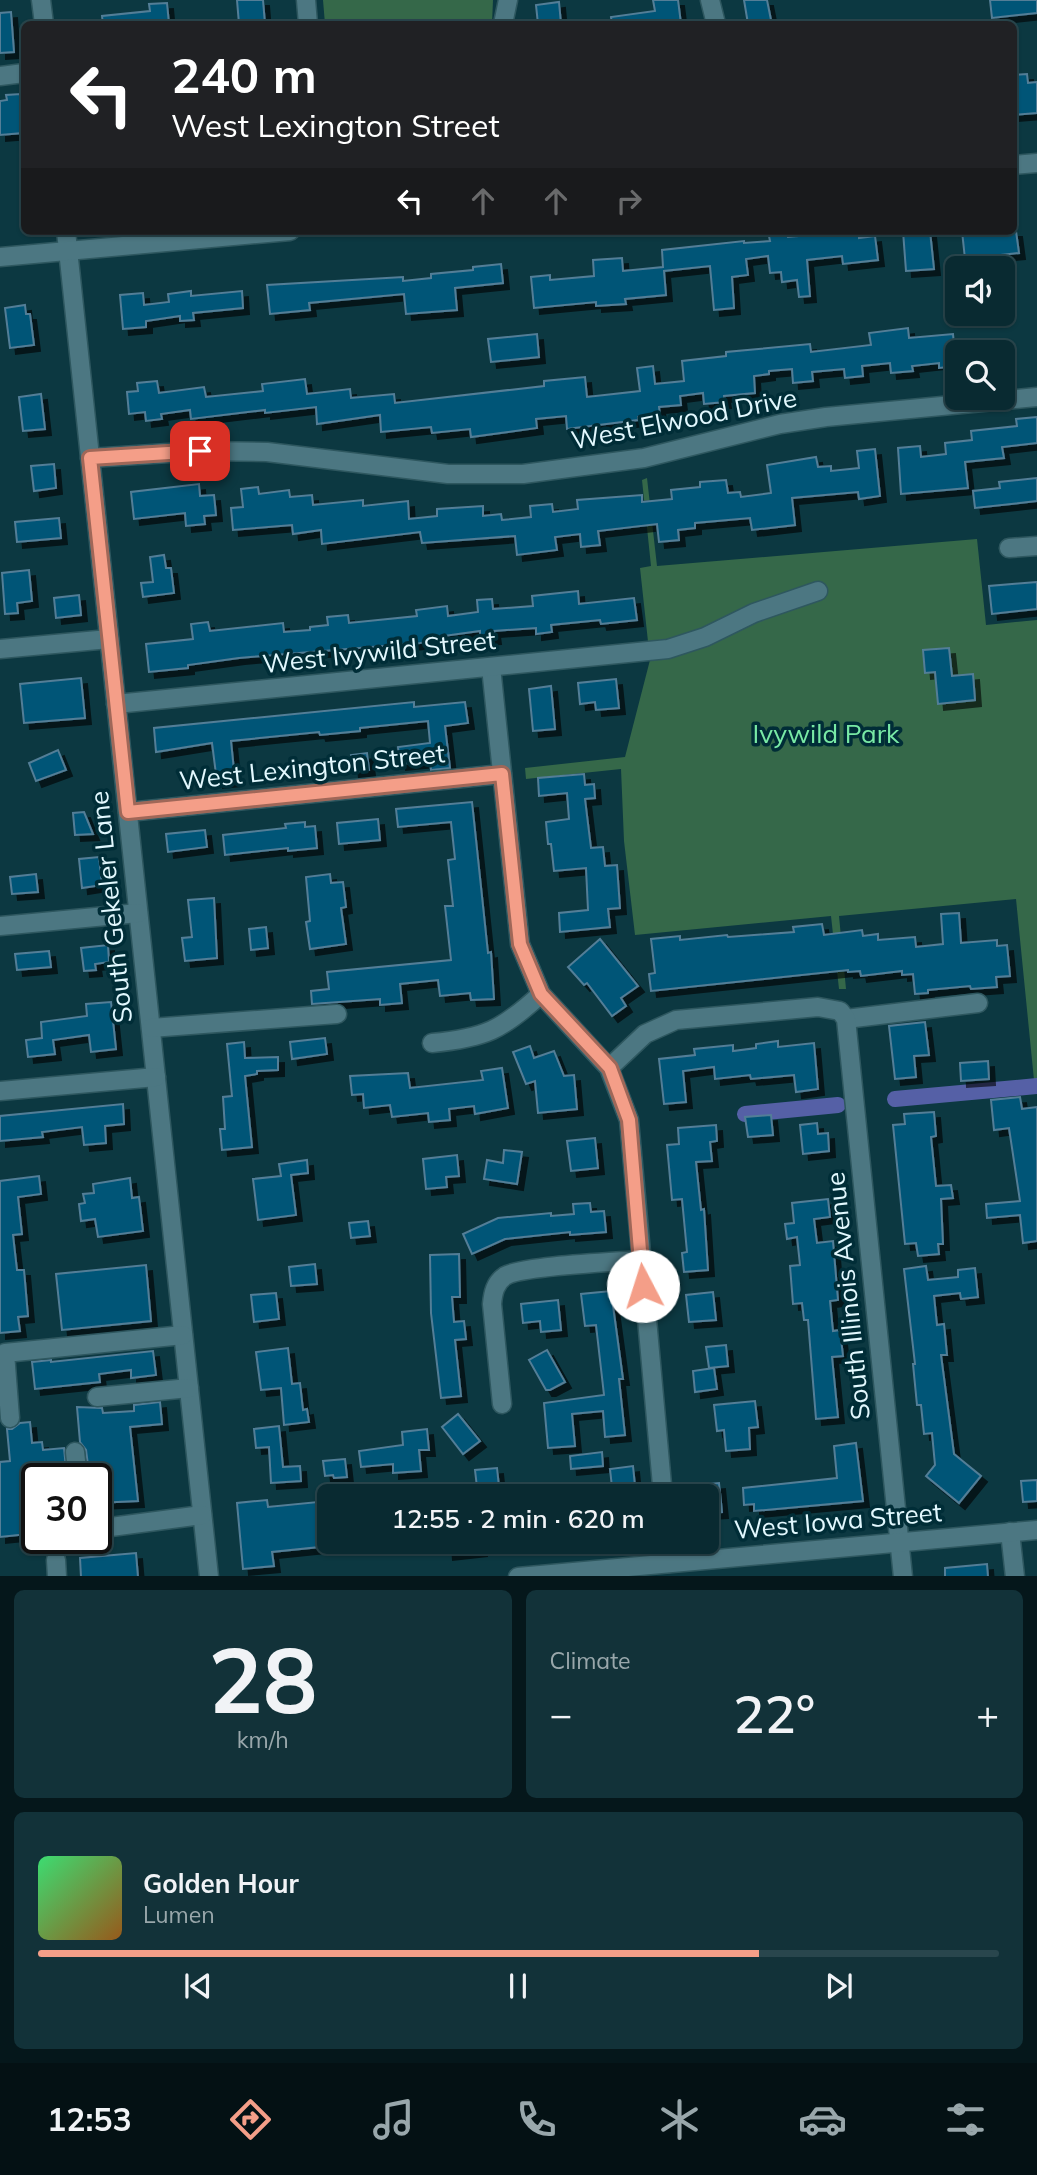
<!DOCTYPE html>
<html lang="en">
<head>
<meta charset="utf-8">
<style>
	:root { --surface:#092a31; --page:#123239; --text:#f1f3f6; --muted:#99a7ab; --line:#29464d; --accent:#f49e88 }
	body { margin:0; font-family:Mulish,sans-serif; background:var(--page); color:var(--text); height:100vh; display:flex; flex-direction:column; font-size:26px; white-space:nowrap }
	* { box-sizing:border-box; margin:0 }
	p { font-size:23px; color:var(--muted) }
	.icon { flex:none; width:38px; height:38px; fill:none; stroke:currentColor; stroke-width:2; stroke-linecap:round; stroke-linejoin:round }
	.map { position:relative; height:1576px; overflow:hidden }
	.drawer { display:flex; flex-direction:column; gap:14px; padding:14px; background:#05171b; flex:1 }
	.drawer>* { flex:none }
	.banner { position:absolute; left:21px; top:21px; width:996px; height:214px; border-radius:10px; box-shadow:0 2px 5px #0004,0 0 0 2px var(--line); background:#202124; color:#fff; overflow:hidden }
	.buttons { position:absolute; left:945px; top:256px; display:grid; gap:14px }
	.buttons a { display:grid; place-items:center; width:70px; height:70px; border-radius:10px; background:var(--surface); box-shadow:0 2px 5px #0004,0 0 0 2px var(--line); font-size:35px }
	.speed { position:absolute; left:21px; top:1463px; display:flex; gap:14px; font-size:35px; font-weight:700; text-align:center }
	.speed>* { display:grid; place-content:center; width:91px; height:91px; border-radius:50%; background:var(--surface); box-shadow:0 2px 5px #0004,0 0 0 2px var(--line); line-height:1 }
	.speed .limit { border:4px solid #111; border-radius:10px; background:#fff; color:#111 }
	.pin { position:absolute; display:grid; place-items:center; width:60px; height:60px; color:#fff; margin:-30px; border-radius:14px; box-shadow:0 4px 10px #0006 }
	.me { position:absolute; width:77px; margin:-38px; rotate:355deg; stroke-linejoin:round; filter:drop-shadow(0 0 5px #0008) }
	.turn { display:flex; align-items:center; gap:24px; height:147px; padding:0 35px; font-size:32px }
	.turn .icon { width:91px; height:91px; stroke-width:2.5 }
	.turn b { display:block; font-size:49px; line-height:60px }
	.lanes { display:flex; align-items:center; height:66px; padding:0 35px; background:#0003; justify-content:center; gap:35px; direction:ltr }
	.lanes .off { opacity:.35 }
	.big { font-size:52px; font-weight:600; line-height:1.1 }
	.drawer .tile { flex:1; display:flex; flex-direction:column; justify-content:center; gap:10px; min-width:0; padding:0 24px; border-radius:10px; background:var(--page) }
	.drawer .dial { align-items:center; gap:0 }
	.dial b { font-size:91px; line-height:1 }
	.song { display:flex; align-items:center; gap:21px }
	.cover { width:84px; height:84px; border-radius:10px; background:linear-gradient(135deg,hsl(140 70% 55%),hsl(30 70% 35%)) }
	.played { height:7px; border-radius:4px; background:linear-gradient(90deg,var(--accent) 75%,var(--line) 75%) }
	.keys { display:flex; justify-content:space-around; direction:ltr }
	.heat { display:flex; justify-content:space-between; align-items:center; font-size:38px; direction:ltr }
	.drawer .tiles { flex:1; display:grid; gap:14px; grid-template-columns:1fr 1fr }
	.tile:last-child { grid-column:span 2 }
	.trip { position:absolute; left:317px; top:1484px; width:402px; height:70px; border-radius:10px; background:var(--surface); box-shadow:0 2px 5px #0004,0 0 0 2px var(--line); font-weight:600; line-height:70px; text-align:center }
	.menu { display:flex; height:112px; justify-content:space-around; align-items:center; background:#041114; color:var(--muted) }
	.menu .icon { width:49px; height:49px }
	.menu .selected { color:var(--accent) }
	.menu b { font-size:32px; color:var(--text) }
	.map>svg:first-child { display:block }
	.green { fill:#356849 }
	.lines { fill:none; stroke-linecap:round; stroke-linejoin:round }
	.canal { stroke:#5560a6; stroke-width:16 }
	.building { fill:#005477; stroke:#537e97; stroke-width:2; filter:url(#shadow) }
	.minor-casing { stroke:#2e575f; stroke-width:21 }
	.minor { stroke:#4c7782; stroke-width:18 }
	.route-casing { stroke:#9f6758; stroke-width:18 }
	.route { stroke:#f49e88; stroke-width:12 }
	.labels { text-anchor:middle; stroke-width:7; stroke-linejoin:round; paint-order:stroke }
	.street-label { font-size:26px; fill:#e2f8fe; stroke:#002d37 }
	.park-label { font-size:26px; fill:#78e9a5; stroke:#002d37 }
</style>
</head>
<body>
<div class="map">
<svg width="1037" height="1577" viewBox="0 0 1037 1577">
	<defs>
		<filter id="shadow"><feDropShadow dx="6" dy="6" stdDeviation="0" flood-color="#0009"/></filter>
	</defs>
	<rect width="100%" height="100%" fill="#0c3841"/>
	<g class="green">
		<polygon points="323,0 493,0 492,24 325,24"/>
		<polygon points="647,478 657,566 977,539 986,625 1037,620 1037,1079 1034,1080 1016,899 839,916 846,989 839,989 831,916 635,935 624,841 621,769 526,779 525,768 625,757 650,660 640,568 651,566 642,480"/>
	</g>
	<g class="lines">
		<g class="canal">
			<polyline points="895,1099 1037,1086"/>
			<polyline points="745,1114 838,1105"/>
		</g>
	</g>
	<g class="building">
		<polygon points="237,0 263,0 265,24 239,24"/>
		<polygon points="653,0 678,0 681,24 612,24 611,17 655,11"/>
		<polygon points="744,0 767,0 771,20 748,24"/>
		<polygon points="990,0 1037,0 1037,13 992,18"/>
		<polygon points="559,2 561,24 538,24 536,5"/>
		<polygon points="167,3 169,24 103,24 102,16 150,11 149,4"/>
		<polygon points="11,12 14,52 0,53 0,13"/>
		<polygon points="1027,74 1028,83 1037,82 1037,113 1013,115 1013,75"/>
		<polygon points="21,94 23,133 0,135 0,101 7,100 6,95"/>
		<polygon points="768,231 787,231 788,237 859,231 859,238 875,236 878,260 843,264 842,256 807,260 810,296 799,297 797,280 782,282 781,272 770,273 768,256 746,259 748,275 732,277 734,308 714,310 710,266 664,271 666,295 625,299 626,304 596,306 596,302 534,308 531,277 550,275 550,280 594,276 593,260 622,258 623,271 663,267 662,250 744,241 744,243 770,241"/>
		<polygon points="903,231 930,231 934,269 906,271"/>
		<polygon points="962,231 1016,231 1019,253 983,257 984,268 966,268"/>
		<polygon points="501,264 503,283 455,288 457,310 406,314 404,294 309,303 310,310 270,314 267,285 403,277 403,281 431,278 431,274 473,270 473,267"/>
		<polygon points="191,291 191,296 242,291 243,308 193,313 194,320 180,321 180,316 146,321 146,327 123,329 120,295 143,293 144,305 169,302 168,294"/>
		<polygon points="25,305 26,314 30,314 34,345 10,348 5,308"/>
		<polygon points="908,328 909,338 953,334 956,366 939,368 939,363 912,366 913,371 891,373 890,363 862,366 863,376 845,378 844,369 812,372 813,381 793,383 792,369 769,371 769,374 754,376 755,393 724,396 725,402 704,404 703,393 680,396 681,405 659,407 660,415 638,417 638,420 567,429 566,416 536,419 537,428 471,437 470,429 432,433 431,427 381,432 380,415 317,424 316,407 265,413 265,410 191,419 190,410 161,414 162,419 146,421 145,412 129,414 127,392 138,391 137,383 157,381 159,393 204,387 206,397 263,391 262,384 305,379 307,394 350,389 351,398 394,394 395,403 544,386 544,381 585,377 587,397 640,391 637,368 653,366 655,384 684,381 682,361 726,356 726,352 810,344 811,352 871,345 869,333"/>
		<polygon points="537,334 539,357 491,362 488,339"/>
		<polygon points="41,394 45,429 23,431 19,397"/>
		<polygon points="1037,417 1037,443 1002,447 1004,458 965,462 968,488 901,494 898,448 920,446 921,457 946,454 945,443 972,440 971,431 1017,426 1016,419"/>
		<polygon points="875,449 880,496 859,499 858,492 792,498 795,525 752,530 750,518 695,523 695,528 678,530 679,540 659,542 657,524 598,531 600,545 581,547 580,534 555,537 557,550 517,555 515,536 422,543 420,532 322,544 321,530 293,534 292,525 233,530 231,508 243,507 241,489 258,487 259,494 289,490 290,497 312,495 313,505 363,500 363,506 408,501 409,519 437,516 437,509 483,506 483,516 501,514 502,520 531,517 530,506 552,504 553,512 578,509 577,500 642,495 642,502 672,499 671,490 700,487 700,482 726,480 728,493 740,492 741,497 771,493 767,465 816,457 818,467 831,466 831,471 859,468 857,451"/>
		<polygon points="54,464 56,488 34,491 31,466"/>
		<polygon points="1037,478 1037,501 975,508 973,491 1000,488 999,482"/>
		<polygon points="199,484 200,496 214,495 216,515 204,516 205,524 186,526 185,513 134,519 131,492"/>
		<polygon points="59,518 61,538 17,542 15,522"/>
		<polygon points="164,555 166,568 171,568 174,593 143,597 141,583 153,582 150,557"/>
		<polygon points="29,570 32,601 17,603 18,613 5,614 2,573"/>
		<polygon points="1037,582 1037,609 992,614 989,586"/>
		<polygon points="578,591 579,604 634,598 637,620 601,624 600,620 551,625 552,632 536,634 536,628 494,631 495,638 480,639 480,631 436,637 436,641 420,643 239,658 188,665 188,668 149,672 146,644 193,639 191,624 208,622 210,631 283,623 284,632 310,630 310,627 328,625 327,617 348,615 349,623 417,616 416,610 447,606 448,616 478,612 477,600 492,599 493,609 533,606 532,596"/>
		<polygon points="79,595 81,615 56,618 54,598"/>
		<polygon points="949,648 952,676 973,674 975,700 938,704 935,672 925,673 923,650"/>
		<polygon points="81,678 85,718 24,723 20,684"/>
		<polygon points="616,679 619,708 596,710 595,702 580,704 578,683"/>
		<polygon points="551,686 555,729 533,731 529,689"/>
		<polygon points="414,702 414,707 465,702 468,723 445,726 450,768 431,770 430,761 400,764 398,747 430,743 428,721 360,728 360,731 320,735 319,732 231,741 235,780 217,782 212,743 156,752 154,728"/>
		<polygon points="58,750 66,770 36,781 29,763"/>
		<polygon points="367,753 369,770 353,772 351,755"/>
		<polygon points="584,774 585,785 594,784 595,798 585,799 591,848 603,847 605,866 617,865 620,908 608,909 610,927 560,932 559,913 588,910 586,868 554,871 551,844 548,844 546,822 569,819 567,793 539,796 538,778"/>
		<polygon points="472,802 488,953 491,952 494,999 471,1000 470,993 440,996 438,980 400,984 402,1003 380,1005 380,999 312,1004 311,991 329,989 327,972 451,960 445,906 453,906 448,860 455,859 451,822 398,827 396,809"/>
		<polygon points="84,812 93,834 75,835 73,813"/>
		<polygon points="378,819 380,840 339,844 337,823"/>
		<polygon points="305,822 305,827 315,826 317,848 288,851 288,848 225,855 223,835 286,828 285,824"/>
		<polygon points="205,830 207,847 168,852 166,834"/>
		<polygon points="99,857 102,885 82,888 79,859"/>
		<polygon points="36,874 38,892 12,894 10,877"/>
		<polygon points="330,874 331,883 343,882 346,907 341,908 346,944 310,949 306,922 310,921 306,877"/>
		<polygon points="214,898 217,958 185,961 182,938 192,937 188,900"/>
		<polygon points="959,913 961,943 997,940 997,946 1007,945 1010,976 996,977 997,987 971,989 970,986 928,990 928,993 915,994 913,974 902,975 902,971 861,976 860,971 848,972 848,970 651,991 649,974 655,973 651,939 680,936 680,940 727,935 728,937 794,932 793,927 822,924 824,935 862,930 863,936 878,934 878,940 915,937 916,947 943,944 941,914"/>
		<polygon points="266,927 268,948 251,950 249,929"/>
		<polygon points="600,939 638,986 621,998 626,1006 612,1016 587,983 584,985 568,967"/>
		<polygon points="108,945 109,962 95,964 96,970 84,971 81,948"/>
		<polygon points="49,951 51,967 17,970 15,954"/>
		<polygon points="111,1002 116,1049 91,1052 89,1035 53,1040 55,1054 28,1057 26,1040 42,1038 41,1022 87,1016 86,1004"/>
		<polygon points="925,1022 929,1055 914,1056 916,1077 895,1079 889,1026"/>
		<polygon points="325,1038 327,1054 292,1059 290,1042"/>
		<polygon points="778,1041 778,1047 814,1043 818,1089 796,1092 794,1075 751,1079 750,1075 715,1079 714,1067 683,1071 686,1102 664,1104 659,1059 695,1055 694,1049 733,1045 733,1051 756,1048 756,1044"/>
		<polygon points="244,1042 245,1058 278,1057 278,1070 257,1071 257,1074 245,1076 252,1147 222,1150 220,1129 225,1129 223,1097 232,1096 227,1044"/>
		<polygon points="530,1046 534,1058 554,1051 564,1076 574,1075 577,1109 538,1113 535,1081 526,1084 513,1052"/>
		<polygon points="988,1061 989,1079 961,1081 960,1063"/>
		<polygon points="502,1068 508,1108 475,1114 474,1106 449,1109 450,1120 429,1122 428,1113 392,1117 390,1105 364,1108 363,1094 352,1095 350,1076 408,1073 410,1088 483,1080 481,1071"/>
		<polygon points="1020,1097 1022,1109 1037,1107 1037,1241 1023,1243 1020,1215 987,1218 986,1204 1020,1201 1009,1128 994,1130 991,1100"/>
		<polygon points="123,1104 124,1124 105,1126 106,1143 84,1145 82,1127 42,1132 43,1137 0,1141 0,1116"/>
		<polygon points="934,1112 936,1136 931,1137 936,1186 951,1185 953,1198 941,1199 943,1244 938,1244 939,1254 918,1256 916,1243 905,1244 893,1125 905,1124 904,1114"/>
		<polygon points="771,1115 773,1135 748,1137 745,1117"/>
		<polygon points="817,1123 818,1134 828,1133 829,1151 803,1154 800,1125"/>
		<polygon points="716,1125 717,1141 710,1142 712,1161 696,1162 701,1210 704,1209 708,1270 684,1272 682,1253 687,1252 682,1199 672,1200 667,1145 679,1144 678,1128"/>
		<polygon points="595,1138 598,1168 571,1171 567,1141"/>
		<polygon points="504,1150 522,1152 517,1184 484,1179 487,1160 503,1163"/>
		<polygon points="457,1155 459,1176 446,1177 447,1187 426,1189 423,1159"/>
		<polygon points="307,1160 308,1173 291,1175 296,1215 258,1220 253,1179 281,1176 279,1164"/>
		<polygon points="39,1176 41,1194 18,1197 22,1234 13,1235 17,1270 24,1270 28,1316 18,1317 20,1331 0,1333 0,1181"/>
		<polygon points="130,1178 132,1198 139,1197 143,1231 98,1237 95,1219 81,1221 79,1204 85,1203 83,1194 94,1193 93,1184"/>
		<polygon points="828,1199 830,1217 814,1219 817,1243 833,1241 838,1300 830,1301 833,1331 840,1330 843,1356 832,1357 838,1417 816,1419 808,1320 804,1320 802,1303 793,1304 790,1266 800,1265 797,1237 787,1239 785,1224 794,1223 792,1203"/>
		<polygon points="590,1203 591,1212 604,1211 606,1232 570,1235 570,1232 505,1239 472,1254 463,1234 498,1218 551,1213 551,1216 574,1214 573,1204"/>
		<polygon points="368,1221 370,1236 351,1238 349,1223"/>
		<polygon points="459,1254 460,1297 452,1297 454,1322 464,1321 466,1339 455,1340 461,1396 441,1398 431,1313 430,1255"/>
		<polygon points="315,1264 317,1284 291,1286 289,1267"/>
		<polygon points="146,1265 151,1321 62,1330 56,1274"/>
		<polygon points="926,1266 928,1280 958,1277 958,1270 975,1268 978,1297 961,1299 960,1293 934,1296 937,1325 944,1324 947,1355 941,1355 954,1454 981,1476 959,1503 926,1476 935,1465 932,1433 924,1434 921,1405 917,1405 913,1364 915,1364 904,1269"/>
		<polygon points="611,1291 623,1379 619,1379 625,1435 605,1437 603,1411 572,1414 575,1446 548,1448 544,1403 604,1395 596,1325 585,1326 581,1294"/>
		<polygon points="713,1292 716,1320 689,1322 686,1295"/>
		<polygon points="276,1293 279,1319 254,1322 251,1295"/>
		<polygon points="558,1300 561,1330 541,1332 540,1321 523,1323 521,1304"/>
		<polygon points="726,1345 728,1366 709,1368 706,1347"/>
		<polygon points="288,1348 292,1384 300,1383 303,1410 307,1409 309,1422 284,1425 281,1388 261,1390 256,1352"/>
		<polygon points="547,1350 565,1382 550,1390 546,1390 529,1360"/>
		<polygon points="153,1351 156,1375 131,1378 131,1370 99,1374 100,1382 35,1389 32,1362 51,1360 51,1362"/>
		<polygon points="714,1368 717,1389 695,1392 693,1371"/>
		<polygon points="755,1401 758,1427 749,1428 750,1449 726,1451 724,1430 717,1431 714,1405"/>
		<polygon points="160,1402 162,1424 130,1427 138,1501 96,1503 96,1473 89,1473 86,1450 80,1442 77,1407 102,1408 103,1413 134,1411 134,1405"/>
		<polygon points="458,1414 480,1441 463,1454 442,1427"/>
		<polygon points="30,1422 32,1443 42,1442 43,1450 64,1448 67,1479 37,1479 37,1533 0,1537 0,1462 10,1461 7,1429 12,1429 20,1423"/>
		<polygon points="279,1426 283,1467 300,1466 301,1481 271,1483 269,1447 256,1448 254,1429"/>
		<polygon points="427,1429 429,1450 419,1450 421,1471 393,1473 393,1464 361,1467 359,1451 403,1445 402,1432"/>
		<polygon points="856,1443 863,1501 754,1511 754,1504 744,1505 743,1488 837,1478 834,1446"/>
		<polygon points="602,1452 603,1466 571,1469 570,1456"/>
		<polygon points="345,1459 347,1477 334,1478 333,1475 325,1476 323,1461"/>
		<polygon points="633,1466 636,1496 613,1496 610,1469"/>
		<polygon points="497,1468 500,1496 478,1496 475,1470"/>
		<polygon points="1037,1480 1037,1501 1023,1502 1021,1481"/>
		<polygon points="719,1483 722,1512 707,1513 707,1496 674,1496 674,1487"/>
		<polygon points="267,1500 268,1507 328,1501 329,1546 272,1552 274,1566 243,1569 237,1503"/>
		<polygon points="446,1542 480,1542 481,1550 447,1554"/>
		<polygon points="136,1553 138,1577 81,1577 80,1558"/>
		<polygon points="987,1564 988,1577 945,1577 945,1568"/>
	</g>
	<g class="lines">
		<g class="minor-casing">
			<g id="minor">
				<polyline points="41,0 44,24"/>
				<polyline points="306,0 308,24"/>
				<polyline points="710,0 716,24"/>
				<polyline points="503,24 508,0"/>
				<polyline points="0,76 24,73"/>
				<polyline points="1013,165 1037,163"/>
				<polyline points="66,231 209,1577"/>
				<polyline points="0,257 290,231"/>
				<polyline points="90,458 200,451 267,452 448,474 523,474 644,458 780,424 826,417 1037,397"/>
				<polyline points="1009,548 1037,546"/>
				<polyline points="0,649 109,639"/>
				<polyline points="491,667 520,944 541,994 609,1068 629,1120 663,1496"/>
				<polyline points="116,704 668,649 705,637 754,613 818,591"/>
				<polyline points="128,812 502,774"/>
				<polyline points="0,926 138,913"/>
				<polyline points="846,1019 978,1003"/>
				<polyline points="151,1028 337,1014"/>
				<path d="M432,1043C485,1038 502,1030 541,994"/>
				<polyline points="609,1068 645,1034 676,1020 818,1007 840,1011 846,1019 903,1577"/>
				<polyline points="0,1091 156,1077"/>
				<polyline points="97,1397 189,1388"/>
				<path d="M502,1404L492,1304C493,1293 495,1283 505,1276C521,1266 616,1262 640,1260"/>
				<polyline points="10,1418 5,1353 183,1335"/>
				<polyline points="75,1452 78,1479"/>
				<polyline points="96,1526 103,1528 202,1515"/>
				<polyline points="1010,1532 1015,1577"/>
				<polyline points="667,1542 669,1563"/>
				<polyline points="56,1560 57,1577"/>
				<polyline points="518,1577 1037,1530"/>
			</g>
		</g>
		<use href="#minor" class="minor"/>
	</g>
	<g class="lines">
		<g class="route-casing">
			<polyline id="route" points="200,451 90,458 128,812 502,774 520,944 541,994 610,1068 629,1120 643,1286"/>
		</g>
		<use href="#route" class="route"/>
	</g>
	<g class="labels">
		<g class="street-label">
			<text transform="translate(684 419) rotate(-11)" y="9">West Elwood Drive</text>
			<text transform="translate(379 652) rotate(-6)" y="9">West Ivywild Street</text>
			<text transform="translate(312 767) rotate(-6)" y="9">West Lexington Street</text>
			<text transform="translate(111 907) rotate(-96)" y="9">South Gekeler Lane</text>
			<text transform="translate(848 1296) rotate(-96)" y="9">South Illinois Avenue</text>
			<text transform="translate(838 1521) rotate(-5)" y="9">West Iowa Street</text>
		</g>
		<g class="park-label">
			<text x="826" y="743">Ivywild Park</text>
		</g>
	</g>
</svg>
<div class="buttons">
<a><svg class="icon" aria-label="sound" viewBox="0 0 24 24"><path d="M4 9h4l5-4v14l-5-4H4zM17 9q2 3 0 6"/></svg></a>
<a><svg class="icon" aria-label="search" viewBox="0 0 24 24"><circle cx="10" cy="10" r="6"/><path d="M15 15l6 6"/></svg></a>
</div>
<div class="speed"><div class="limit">30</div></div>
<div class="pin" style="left:200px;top:451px;background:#d93025"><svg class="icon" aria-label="arrive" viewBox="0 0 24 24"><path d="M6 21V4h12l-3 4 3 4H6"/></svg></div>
<svg class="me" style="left:643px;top:1286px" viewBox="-20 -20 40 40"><circle r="19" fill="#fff"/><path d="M0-13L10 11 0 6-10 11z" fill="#f49e88"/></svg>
<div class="trip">12:55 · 2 min · 620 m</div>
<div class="banner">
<div class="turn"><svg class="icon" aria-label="left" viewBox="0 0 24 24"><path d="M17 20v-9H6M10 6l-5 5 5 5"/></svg><div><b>240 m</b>West Lexington Street</div></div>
<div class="lanes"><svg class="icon" aria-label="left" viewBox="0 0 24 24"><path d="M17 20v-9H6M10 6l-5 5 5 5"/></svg><svg class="icon off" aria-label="ahead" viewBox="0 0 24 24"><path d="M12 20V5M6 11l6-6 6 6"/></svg><svg class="icon off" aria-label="ahead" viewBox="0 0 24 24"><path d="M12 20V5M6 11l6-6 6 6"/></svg><svg class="icon off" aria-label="right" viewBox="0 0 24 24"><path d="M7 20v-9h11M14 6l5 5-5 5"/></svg></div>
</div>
</div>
<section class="drawer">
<div class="tiles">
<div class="tile dial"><b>28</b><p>km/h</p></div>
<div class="tile"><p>Climate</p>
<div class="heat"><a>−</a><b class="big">22°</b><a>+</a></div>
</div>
<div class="tile">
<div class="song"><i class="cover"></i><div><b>Golden Hour</b><p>Lumen</p></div></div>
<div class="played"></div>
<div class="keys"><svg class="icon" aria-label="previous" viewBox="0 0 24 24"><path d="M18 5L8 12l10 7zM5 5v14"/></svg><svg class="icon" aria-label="pause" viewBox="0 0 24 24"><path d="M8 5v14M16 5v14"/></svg><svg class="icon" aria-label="next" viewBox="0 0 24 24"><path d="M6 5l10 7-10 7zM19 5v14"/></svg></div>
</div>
</div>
</section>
<nav class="menu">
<b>12:53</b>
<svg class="icon selected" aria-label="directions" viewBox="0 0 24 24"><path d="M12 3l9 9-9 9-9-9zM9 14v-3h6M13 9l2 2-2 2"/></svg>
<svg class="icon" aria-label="music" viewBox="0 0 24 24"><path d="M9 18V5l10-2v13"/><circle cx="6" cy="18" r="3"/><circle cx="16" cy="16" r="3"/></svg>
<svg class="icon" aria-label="phone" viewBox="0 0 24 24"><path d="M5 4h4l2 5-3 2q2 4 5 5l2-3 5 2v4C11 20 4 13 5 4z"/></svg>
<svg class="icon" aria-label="climate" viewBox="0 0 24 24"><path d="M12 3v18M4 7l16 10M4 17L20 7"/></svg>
<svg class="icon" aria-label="car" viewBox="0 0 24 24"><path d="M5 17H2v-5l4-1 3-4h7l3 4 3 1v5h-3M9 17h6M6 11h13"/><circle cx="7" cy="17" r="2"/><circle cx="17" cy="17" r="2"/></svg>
<svg class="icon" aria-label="filters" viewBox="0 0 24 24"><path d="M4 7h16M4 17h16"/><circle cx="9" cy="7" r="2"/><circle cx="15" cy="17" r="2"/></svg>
</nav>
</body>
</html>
